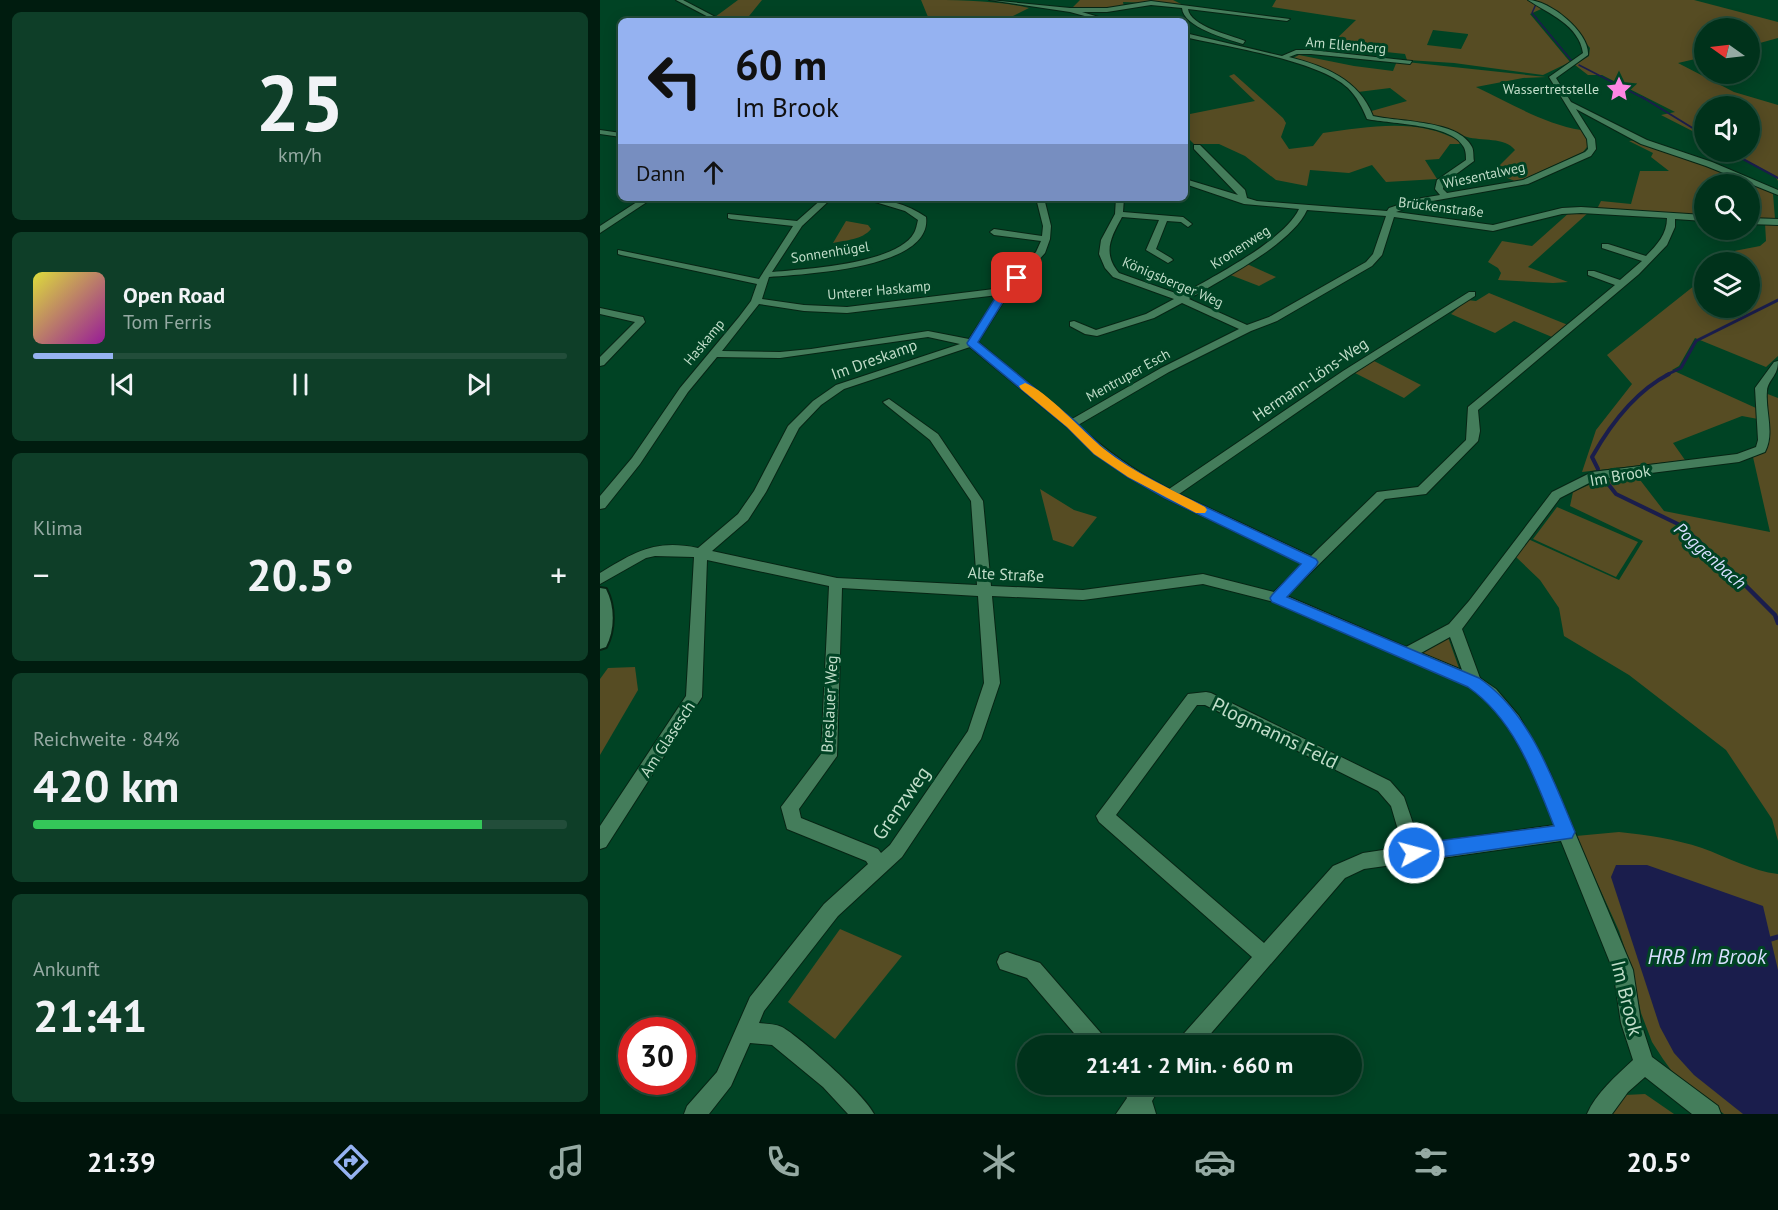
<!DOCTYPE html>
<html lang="de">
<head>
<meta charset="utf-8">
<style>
	:root { --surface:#00321b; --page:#0e3e28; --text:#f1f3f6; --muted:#95aaa3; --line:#224d3a; --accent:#95b2f1 }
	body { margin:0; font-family:"PT Sans",sans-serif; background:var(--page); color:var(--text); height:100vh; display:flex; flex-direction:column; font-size:22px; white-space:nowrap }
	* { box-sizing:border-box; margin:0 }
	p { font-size:20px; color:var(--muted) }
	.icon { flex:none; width:33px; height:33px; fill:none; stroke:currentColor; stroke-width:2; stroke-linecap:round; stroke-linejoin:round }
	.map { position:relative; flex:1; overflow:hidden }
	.panel { display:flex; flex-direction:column; gap:12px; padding:12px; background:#001c0f; width:600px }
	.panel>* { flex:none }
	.hud { position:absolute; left:18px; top:18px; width:570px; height:183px; border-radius:9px; box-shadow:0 3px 15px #0003,0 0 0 2px var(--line); background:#95b2f1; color:#111; overflow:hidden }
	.needle { width:39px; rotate:284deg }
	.tools { position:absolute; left:1094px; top:18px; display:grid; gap:12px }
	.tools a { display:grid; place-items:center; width:66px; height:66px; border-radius:50%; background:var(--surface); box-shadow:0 3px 15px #0003,0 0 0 2px var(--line); font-size:30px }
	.speed { position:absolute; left:18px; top:1017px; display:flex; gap:12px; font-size:30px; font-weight:700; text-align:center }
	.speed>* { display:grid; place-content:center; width:78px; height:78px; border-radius:50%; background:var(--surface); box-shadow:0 3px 15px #0003,0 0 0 2px var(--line); line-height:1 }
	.speed .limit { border:9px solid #d22; background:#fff; color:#111 }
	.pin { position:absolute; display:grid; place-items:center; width:51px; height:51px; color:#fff; margin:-26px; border-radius:12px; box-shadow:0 3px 9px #0006 }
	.me { position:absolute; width:66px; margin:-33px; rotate:83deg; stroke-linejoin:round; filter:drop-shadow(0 0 4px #0008) }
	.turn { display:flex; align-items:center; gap:21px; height:126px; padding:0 18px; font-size:27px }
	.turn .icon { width:78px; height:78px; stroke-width:2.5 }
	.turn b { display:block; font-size:42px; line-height:51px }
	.then { display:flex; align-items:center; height:57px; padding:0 18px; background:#0003; gap:12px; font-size:22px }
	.big { font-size:45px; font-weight:800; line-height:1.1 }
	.panel .widget { flex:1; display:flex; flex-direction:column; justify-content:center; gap:9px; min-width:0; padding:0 21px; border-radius:9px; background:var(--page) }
	.panel .dial { align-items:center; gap:0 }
	.dial b { font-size:78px; line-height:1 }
	.song { display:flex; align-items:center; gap:18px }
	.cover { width:72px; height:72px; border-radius:9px; background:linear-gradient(135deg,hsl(60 70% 55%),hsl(300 70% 35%)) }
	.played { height:6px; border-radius:3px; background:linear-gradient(90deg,var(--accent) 15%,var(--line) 15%) }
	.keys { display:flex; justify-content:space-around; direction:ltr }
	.heat { display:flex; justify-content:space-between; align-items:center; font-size:33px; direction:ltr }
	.charge { height:9px; border-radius:4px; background:linear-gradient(90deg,#34c759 84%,var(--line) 0) }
	.trip { position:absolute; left:417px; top:1035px; width:345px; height:60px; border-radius:30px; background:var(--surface); box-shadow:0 3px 15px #0003,0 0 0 2px var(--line); font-weight:800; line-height:60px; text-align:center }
	.tabs { display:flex; height:96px; justify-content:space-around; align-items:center; background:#00140b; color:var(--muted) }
	.tabs .icon { width:42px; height:42px }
	.tabs .on { color:var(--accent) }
	.tabs b { font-size:27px; color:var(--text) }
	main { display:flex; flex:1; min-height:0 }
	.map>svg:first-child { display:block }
	.green { fill:#564c23; fill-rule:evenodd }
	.water { fill:#1a1d4c }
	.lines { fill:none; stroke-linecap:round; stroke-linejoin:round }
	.stream-far5 { stroke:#1a1d4c; stroke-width:1.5 }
	.stream-far4 { stroke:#1a1d4c; stroke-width:2 }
	.stream-far3 { stroke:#1a1d4c; stroke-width:3 }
	.stream-far2 { stroke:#1a1d4c; stroke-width:4 }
	.stream-far1 { stroke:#1a1d4c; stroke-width:4.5 }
	.stream { stroke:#1a1d4c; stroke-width:5 }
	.minor-casing { stroke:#062514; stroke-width:2 }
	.tertiary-casing { stroke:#062514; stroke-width:4 }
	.minor { fill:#447d5b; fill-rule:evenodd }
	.tertiary { fill:#447d5b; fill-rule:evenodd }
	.route { fill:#1a73e8; stroke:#114b97; stroke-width:1.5 }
	.slow { fill:#f59e0b }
	.labels { text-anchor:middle; stroke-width:6; stroke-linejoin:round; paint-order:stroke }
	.far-street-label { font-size:14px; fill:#c0ddc9; stroke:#004324 }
	.far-poi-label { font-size:14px; fill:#c0ddc9; stroke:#004324; text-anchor:end }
	.street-label { font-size:16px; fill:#c0ddc9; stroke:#004324 }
	.water-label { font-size:18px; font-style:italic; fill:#d7deff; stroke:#004324 }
	.near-street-label { font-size:20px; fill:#c0ddc9; stroke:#004324 }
	.near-water-label { font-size:21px; font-style:italic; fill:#d7deff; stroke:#004324 }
</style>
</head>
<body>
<main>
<section class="panel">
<div class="widget dial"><b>25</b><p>km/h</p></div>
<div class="widget">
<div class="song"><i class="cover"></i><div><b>Open Road</b><p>Tom Ferris</p></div></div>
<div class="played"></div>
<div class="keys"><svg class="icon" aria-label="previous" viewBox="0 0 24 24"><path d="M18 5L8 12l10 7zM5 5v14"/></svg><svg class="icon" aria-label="pause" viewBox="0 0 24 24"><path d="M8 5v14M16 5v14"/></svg><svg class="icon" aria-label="next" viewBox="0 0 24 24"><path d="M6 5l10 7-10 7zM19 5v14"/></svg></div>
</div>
<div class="widget"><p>Klima</p>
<div class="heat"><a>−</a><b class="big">20.5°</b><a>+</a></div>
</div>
<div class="widget"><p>Reichweite · 84%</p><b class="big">420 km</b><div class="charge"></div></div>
<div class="widget"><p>Ankunft</p><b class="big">21:41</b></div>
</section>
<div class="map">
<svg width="1178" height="1114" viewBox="0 0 1178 1114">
	<rect width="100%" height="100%" fill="#004324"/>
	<g class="green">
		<polygon points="138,0 162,0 145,21 125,21 115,17"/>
		<path d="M321,0C356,0 395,0 429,8L413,16L445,21H355L328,17Z"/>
		<polygon points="480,0 573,0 581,4 523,2 524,7 520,8 471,9"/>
		<path d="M676,0H1094L1178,22V38L1149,46V28H1104V57L1078,63L1134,92L1178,105V181L1175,176L1131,152H1149V106H1104V137L1061,115L1075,112L1002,75H988L975,65L989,56L990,48L968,21L948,6L930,14L970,62L943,75L854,63L807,60L805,54L729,46L756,20L672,7ZM833,30L868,34V35L861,49L827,45Z"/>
		<path d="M699,55L754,66L793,71L797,61L946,77L923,78L876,87C910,103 944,124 981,130L987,139V147L983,152L917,182L893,172L915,150C905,137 881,141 867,137C836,126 804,121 772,116L768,112L807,101L790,88L758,92C742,71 715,65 691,59Z"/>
		<path d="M634,74L683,118L686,123L681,137L689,149L713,146L723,133C769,127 818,117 861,142L859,144H850L839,159L825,160L837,179L786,182L772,165L749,173L710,170L707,186L676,180L645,156L619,144H594L585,135V115L655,101L629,76Z"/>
		<polygon points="1036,140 1166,188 1173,194 1175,219 1149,219 1149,184 1104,184 1104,217 997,209 1001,201 1031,204 1040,171 1069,171 1051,157 1053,153 1029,141"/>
		<polygon points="970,212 989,212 928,267 968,282 953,283 898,280 901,273 898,268 888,262 902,241 932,246"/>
		<path d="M246,221L268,225L271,229C262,240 246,240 233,243Z"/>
		<polygon points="1165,223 1178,223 1178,356 1166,367 1095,338 1079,366 1072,370 1156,408 1158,419 1142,416 1073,443 1085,460 982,472 996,430 1032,384 1007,355 1104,278 1104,308 1149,308 1149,262 1125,262 1129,252 1160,246 1166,241"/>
		<polygon points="647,264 676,277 659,286 628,274"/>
		<polygon points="889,293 968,325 952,337 914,321 895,333 851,314 867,300 876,301"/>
		<polygon points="774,361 821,385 804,398 755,373"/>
		<polygon points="1165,393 1178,398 1178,841 1172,819 1126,750 1029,675 964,636 959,608 940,580 916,557 928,539 1019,580 1043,541 970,506 973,492 998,481 1037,476 1064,511 1170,532 1153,457 1164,451"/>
		<polygon points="440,489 474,510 497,517 473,547 453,540"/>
		<polygon points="957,507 1038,542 1016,577 933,539"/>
		<polygon points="848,637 860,671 819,653"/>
		<polygon points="35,667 38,690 0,755 0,679 8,668"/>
		<path d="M1019,832C1048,835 1075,839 1102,848C1127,857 1152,871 1178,874V1114H1124L1076,1077L1063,1059L1052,1042L1041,1013L1032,970L1019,931L976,836Z"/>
		<polygon points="240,929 302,956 235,1039 188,1002"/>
		<polygon points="1045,1094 1074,1114 1009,1114 1025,1095"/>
	</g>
	<polygon class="water" points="1016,865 1047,865 1163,906 1178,970 1178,1114 1143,1114 1094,1075 1074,1053 1060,1027 1011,877"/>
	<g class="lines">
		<g class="stream-far5">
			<polyline points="936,4 932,13 972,61"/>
			<polyline points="979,65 1045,99"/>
		</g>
		<g class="stream-far4">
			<polyline points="1042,97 1104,135"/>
			<polyline points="1130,152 1178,178"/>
		</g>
		<polyline class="stream-far3" points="1066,375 1081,368 1096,341 1178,300"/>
		<g class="stream-far2">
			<path d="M998,469L992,457C1010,425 1036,391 1069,374"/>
			<polyline points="1005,480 1016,494 1082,526 1128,568"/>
		</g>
		<polyline class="stream-far1" points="1127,567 1175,615 1178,623"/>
		<polyline class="stream" points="1171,939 1178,937"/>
		<g class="minor-casing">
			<g id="minor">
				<polygon points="76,0 83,0 123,21 116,21"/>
				<path d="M389,0L470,8H507L551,1L690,19L687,21L588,9C590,26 630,35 645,41L643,44C627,39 583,27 582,8L551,5L507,12H482L512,21H503L470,12Z"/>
				<path d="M928,0C950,0 990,33 988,55L956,78L971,102L1047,140L1112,162L1178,190V195L1106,166L1041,144L976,109L995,139L996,149L991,156L928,184L821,203L796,212L893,225L962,208L981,207L1104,215V221L1075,219V227L1067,245L1039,274L878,410L880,431L878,441L826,494L785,499L687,596L806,647L849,624L869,601L952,492L992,472L1137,454L1156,447L1158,440L1155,388L1174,362L1178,361C1178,377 1168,379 1167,391C1165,411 1175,433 1165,452L1139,462L995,480L960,498L862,629L880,678L896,689L919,716L949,771L1033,970L1041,1023L1052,1057L1118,1106L1121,1114H1092L1045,1077L1028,1092L1012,1114H987C996,1093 1016,1076 1033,1060L1021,1023L1013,970L961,841L764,869L745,878L600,1046H576L579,1039L652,957L499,822L496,816L588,694L606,692L611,693L790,781L804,797L820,844L955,825C934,775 914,719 869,686L674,602L603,584L483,600L392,596L400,683L381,739L302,857L238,916L164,1011L159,1023C166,1024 175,1024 182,1027C200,1037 266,1096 274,1114H248L223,1087L172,1045L150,1043L131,1086L109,1114H84L87,1106L117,1072L150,997L224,904L268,864L266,861L187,829L181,807L221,754L229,586L107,560L102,697L6,847L0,849V826L86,696L94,557L55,556L46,558L0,584V573C35,552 55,539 98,548L138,514L154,491L188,426L213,401L236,385L360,344L328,337L180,358L117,357L88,392L40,464L5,508L0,509V496L32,458L80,388L139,317L151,301L157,284L21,255L18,254V250L159,279L193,226L131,219L128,218V214L197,221L223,198H232L202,226L172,272C205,269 297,264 314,233C316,230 317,224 318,220L305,211L262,198C285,198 307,204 326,217C333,269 203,274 169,277L162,299L204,305L247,307L402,288L436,252L441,241L394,235L390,232L394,229L442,236L443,226L436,198H444L451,226L450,239L445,253L409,293L378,342L472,419L561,368L639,329L582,303L554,318L497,336L485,334L470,326V322L474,321L496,330L546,314L574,299L513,277L505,268L499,254L501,240L515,214L516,198H524L523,212L583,217L592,224L588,227L581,222L567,221L556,249L571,258L573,260L568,263L546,250L559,220L522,217C511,237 502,253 519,273L581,295C612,277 684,241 699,209L644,204L585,184V179L638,195L594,149V145H600L645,190L647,198L657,201L787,211L789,208L816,199L840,195L835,189L837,180L866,160C866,156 866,150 863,146C851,124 791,124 767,119C762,107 757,97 748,88C718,60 627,47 585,37V33L682,56L696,50H711L812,61L810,64L711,54H697L689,57C724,66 759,79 773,116C799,122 859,120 872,147C874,151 873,157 874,161L844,183L843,189L847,193L923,180L985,152L988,149L987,139L949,77L983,53C979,25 949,14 928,0ZM707,210L786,216L773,254L766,262L669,317L647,325L589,299C622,279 692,244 707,210ZM981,213L1067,218C1067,234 1057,245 1046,256L1008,244H1002V248L1042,261L1020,280L994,271H988V275L1015,285L868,407L866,440L818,487L777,492L711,556L579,494L751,375L875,296V292H869L743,371L569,489C535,471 506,451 478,425L569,372L651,331L677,321L772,266L782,255L794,217L893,231L962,214ZM398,295L369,339L328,331L211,349L180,352L122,351L159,304L204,311L247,313ZM370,347L467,427L495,454L528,477L565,498L703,564L674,592L603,574L483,590L391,586L383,501L338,434L289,399L283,402L285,404L330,440L371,501L377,585L237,578L112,551L148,520L166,492L199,428L221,405L244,389ZM242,588L378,596L384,683L368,731L290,845L281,853L278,849L201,818L199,809L237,756ZM850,637L862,670L821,653ZM597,705H605L778,791L791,806L803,847L763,853L733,866L664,943L516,815Z"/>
				<polygon points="0,130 21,133 21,137 0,134"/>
				<polygon points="43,198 53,198 0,233 0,226"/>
				<polygon points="1149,218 1178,219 1178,225 1149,224"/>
				<polygon points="0,308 43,317 45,322 4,365 0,366 0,357 35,322 0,314"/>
				<polygon points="407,952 440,963 506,1039 509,1046 485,1046 427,978 400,969 397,962 400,955"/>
				<polygon points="520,1084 562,1084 552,1101 556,1114 516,1114 527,1098"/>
			</g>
		</g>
		<g class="tertiary-casing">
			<path id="tertiary" d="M0,588L6,589C15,606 15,630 6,647L0,649Z"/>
		</g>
		<use href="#minor" class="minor"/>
		<use href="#tertiary" class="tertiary"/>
	</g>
	<path class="route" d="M413,276L421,278L409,292L378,342L475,421L503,448L536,471L574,492L716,559L718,562L716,566L687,597L879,678C930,713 952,777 975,832L972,838L814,861L807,859L805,853L807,847L814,844L954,826C934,775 914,719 868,687L672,602L670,598L672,595L701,564L565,498L528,477L494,454L467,427L368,345L367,343L401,289Z"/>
	<path class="slow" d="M425,383C446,390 484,433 504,449C534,473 571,489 605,507L607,510L605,513H596L528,477L494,454L467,427L421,389L419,386Z"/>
	<defs>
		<g id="sight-bare" transform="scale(2.07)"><path d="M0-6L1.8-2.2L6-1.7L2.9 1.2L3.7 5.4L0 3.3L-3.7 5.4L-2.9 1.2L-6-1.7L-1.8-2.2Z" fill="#fd86e3" stroke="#004324" stroke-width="2.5" paint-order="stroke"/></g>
	</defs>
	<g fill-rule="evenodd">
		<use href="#sight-bare" x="1019" y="89"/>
	</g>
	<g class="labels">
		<g class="far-street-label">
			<text transform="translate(746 45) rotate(5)" y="5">Am Ellenberg</text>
			<text transform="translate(884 175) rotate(-12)" y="5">Wiesentalweg</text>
			<text transform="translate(841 207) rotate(7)" y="5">Brückenstraße</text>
			<text transform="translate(640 247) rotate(-33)" y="5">Kronenweg</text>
			<text transform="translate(230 252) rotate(-9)" y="5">Sonnenhügel</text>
			<text transform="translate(573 282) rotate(23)" y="5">Königsberger Weg</text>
			<text transform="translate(279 290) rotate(-5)" y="5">Unterer Haskamp</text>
			<text transform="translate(104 342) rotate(-50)" y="5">Haskamp</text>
			<text transform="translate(528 375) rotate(-29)" y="5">Mentruper Esch</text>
		</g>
		<g class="far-poi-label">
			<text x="999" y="94">Wassertretstelle</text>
		</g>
		<g class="street-label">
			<text transform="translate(274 359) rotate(-20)" y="6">Im Dreskamp</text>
			<text transform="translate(710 379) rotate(-34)" y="6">Hermann-Löns-Weg</text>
			<text transform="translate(1020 475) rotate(-10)" y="6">Im Brook</text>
			<text transform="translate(406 574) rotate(3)" y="6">Alte Straße</text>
			<text transform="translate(229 704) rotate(-87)" y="6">Breslauer Weg</text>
			<text transform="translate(67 739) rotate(-57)" y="6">Am Glasesch</text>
		</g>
		<g class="water-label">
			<text transform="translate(1110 556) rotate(42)" y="6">Poggenbach</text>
		</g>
		<g class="near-street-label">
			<text transform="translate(675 733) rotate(26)" y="7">Plogmanns Feld</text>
			<text transform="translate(301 803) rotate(-55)" y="7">Grenzweg</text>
			<text transform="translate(1027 998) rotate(76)" y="7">Im Brook</text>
		</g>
		<g class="near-water-label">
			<text x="1107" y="964">HRB Im Brook</text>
		</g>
	</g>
</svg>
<div class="tools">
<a><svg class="needle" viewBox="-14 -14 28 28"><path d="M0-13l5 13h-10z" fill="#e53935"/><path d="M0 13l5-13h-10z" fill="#95aaa3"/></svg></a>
<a><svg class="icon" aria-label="sound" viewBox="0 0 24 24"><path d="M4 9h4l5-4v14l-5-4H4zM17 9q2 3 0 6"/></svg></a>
<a><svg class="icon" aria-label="search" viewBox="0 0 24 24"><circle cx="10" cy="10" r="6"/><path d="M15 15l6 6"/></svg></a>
<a><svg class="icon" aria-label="layers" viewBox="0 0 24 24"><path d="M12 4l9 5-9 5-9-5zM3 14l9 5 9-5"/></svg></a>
</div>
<div class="speed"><div class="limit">30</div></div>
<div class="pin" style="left:417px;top:278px;background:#d93025"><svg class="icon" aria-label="arrive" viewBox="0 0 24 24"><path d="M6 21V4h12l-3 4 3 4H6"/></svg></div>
<svg class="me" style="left:814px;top:853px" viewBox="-20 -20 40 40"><circle r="17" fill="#1a73e8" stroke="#fff" stroke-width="3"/><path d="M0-11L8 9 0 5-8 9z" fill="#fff"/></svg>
<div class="trip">21:41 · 2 Min. · 660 m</div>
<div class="hud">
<div class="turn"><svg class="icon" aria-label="left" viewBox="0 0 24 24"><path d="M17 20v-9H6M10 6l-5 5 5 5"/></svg><div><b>60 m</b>Im Brook</div></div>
<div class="then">Dann<svg class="icon" aria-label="ahead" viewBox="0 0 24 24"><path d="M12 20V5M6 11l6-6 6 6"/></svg></div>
</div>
</div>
</main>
<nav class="tabs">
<b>21:39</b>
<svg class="icon on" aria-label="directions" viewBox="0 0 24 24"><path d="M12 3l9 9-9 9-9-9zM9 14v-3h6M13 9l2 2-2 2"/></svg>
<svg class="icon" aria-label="music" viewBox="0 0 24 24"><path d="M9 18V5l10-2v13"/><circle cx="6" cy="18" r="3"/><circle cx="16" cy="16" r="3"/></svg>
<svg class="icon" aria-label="phone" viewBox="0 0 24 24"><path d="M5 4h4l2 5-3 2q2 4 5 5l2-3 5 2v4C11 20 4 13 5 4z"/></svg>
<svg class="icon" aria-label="climate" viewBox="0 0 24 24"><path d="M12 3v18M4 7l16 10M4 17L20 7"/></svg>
<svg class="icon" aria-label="car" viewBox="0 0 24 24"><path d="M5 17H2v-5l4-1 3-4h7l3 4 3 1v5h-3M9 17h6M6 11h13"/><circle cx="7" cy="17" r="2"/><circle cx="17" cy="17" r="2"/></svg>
<svg class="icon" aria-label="filters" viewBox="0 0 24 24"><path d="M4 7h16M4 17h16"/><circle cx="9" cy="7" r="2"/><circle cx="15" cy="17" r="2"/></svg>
<b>20.5°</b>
</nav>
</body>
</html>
